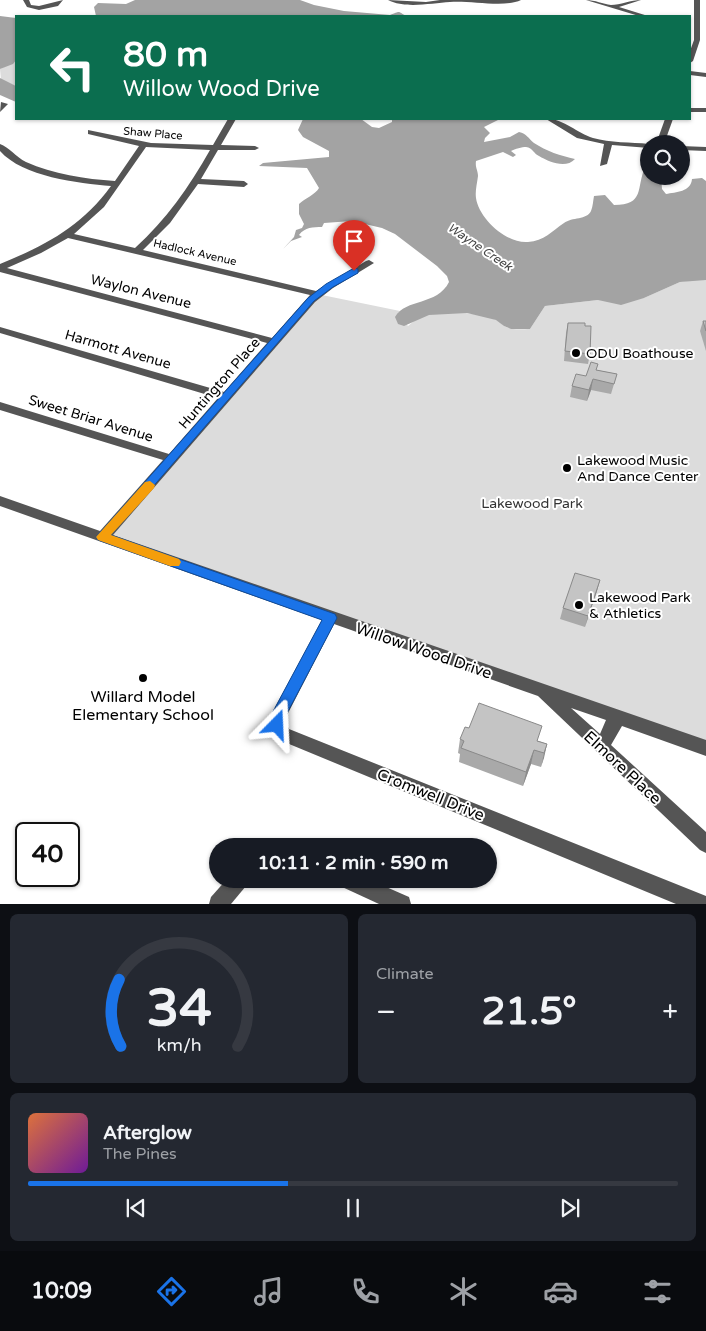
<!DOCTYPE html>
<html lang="en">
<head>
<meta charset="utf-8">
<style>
	:root { --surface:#171b24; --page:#242831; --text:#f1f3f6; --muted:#9ea1a6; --line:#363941; --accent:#1a73e8 }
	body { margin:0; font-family:"Varela Round",sans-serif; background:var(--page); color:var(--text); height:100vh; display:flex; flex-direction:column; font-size:19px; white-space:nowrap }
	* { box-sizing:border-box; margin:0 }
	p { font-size:16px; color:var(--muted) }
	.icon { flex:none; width:28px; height:28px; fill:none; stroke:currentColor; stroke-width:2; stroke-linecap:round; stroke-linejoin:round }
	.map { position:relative; height:904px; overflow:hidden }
	.panel { display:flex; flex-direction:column; gap:10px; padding:10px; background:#0d0f14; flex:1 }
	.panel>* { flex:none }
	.top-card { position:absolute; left:15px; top:15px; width:676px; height:105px; border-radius:0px; box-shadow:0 1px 4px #0004; background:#0b6e4f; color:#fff; overflow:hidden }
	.buttons { position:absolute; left:640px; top:135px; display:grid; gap:10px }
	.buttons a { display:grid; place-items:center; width:50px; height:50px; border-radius:50%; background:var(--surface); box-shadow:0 1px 4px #0004; font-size:25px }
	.speed { position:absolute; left:15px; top:822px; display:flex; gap:10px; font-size:25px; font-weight:700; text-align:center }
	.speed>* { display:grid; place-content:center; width:65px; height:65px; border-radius:50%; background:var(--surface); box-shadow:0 1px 4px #0004; line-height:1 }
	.speed .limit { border:2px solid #111; border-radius:8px; background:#fff; color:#111 }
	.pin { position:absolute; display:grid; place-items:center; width:42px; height:42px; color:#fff; margin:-51px -21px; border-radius:50% 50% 50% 0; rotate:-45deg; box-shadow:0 0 5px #0007 }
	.pin .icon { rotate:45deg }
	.me { position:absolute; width:55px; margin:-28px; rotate:21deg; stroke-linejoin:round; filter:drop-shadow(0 0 4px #0008) }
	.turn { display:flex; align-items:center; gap:18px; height:105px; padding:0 25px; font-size:22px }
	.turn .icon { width:65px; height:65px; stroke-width:2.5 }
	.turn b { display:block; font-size:35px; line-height:42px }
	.big { font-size:38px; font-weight:700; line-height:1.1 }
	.panel .card { flex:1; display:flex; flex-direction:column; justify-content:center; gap:8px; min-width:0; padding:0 18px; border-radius:8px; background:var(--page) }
	.panel .dial { align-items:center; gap:0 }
	.dial svg { height:130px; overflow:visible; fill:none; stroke:var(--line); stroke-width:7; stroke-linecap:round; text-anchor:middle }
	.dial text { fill:var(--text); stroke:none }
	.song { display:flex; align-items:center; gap:15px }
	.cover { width:60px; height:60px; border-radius:8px; background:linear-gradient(135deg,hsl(20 70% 55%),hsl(280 70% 35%)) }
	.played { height:5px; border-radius:2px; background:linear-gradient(90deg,var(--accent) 40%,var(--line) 40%) }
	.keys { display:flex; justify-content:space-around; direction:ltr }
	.heat { display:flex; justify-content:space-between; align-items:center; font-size:28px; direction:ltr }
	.panel .tiles { flex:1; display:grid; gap:10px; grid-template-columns:1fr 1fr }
	.card:last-child { grid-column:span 2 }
	.trip { position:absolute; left:209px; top:838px; width:288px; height:50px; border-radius:25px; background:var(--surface); box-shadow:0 1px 4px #0004; font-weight:700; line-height:50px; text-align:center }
	.menu { display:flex; height:80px; justify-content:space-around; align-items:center; background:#090b0e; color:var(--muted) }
	.menu .icon { width:35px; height:35px }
	.menu .selected { color:var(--accent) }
	.menu b { font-size:22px; color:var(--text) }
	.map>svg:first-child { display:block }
	.green { fill:#dcdcdc }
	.water { fill:#a3a3a3 }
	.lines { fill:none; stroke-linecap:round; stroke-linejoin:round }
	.minor { fill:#555; fill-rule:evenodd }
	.wall { fill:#a9a9a9 }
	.shaded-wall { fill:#898989 }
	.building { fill:#c4c4c4; stroke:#898989 }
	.route { fill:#1a73e8; stroke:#114b97 }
	.slow { fill:#f59e0b }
	.poi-dot { fill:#000; stroke:#fff; stroke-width:2 }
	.labels { text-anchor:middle; stroke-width:4; stroke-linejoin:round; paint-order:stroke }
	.far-street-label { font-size:11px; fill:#000; stroke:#fff }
	.far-water-label { font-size:12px; font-style:italic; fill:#444; stroke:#fff }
	.street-label { font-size:14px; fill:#000; stroke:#fff }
	.poi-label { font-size:14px; fill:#000; stroke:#fff; text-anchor:start }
	.park-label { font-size:14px; fill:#333; stroke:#fff }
	.near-street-label { font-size:16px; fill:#000; stroke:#fff }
	.near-poi-label { font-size:16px; fill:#000; stroke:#fff }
</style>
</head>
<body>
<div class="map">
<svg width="706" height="904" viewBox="0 0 706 904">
	<rect width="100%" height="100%" fill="#fff"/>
	<g class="green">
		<polygon points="16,60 16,86 1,80 0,69"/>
		<path d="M699,279L706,280V748L103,537L317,294L400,311L398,313L408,326C429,306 468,311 494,319C499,321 500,322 503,325C510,331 522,329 530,329L545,306L598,300L644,298L680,282Z"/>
	</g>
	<g class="water">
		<path d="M135,0H300L314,5L344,11L390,15C403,9 397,13 408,16H96L94,7L98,3L126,4Z"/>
		<polygon points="0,16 16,18 16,60 13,64 0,69"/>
		<polygon points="0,78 16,86 16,102 0,95"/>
		<path d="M303,119H361L372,127L379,128L392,122V119H493L498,120L484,127L490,133L485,138L484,142L510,137L519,132C527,134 528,138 534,143C546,151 561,156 575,159C566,169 549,162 539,156C534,154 533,148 526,147C522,147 515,149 511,151L516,155L513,157L503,152L476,161C475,168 478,170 478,176C477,184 475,191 476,198C479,219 507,244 528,242C544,241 552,231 564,223C572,217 587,220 591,211C593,206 593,201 594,196L605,195L614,205C645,205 636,188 645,167L649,166V176H661L662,189L666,194C676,192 691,192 692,179L702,178L706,181V280L680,282L644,298L621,305L598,300L545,306L530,329H511L504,326L496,320L467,313L429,315L404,326L398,324L395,317C406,298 437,306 449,282L447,276L437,266L395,234L382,228L352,221L324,223L322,227C313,227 305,227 299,235L302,237L291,241L283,249L294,237L296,230L302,228L304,224L299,214V204C305,198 315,195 319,188L307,168L259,166L263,163L329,157V151L303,137L298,130Z"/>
	</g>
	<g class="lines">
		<g class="minor">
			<polygon points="23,0 29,0 31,5 39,6 63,0 58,6 39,10 27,7"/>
			<path d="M388,0L426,2L440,0H521C505,8 468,0 450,2C432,3 405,9 388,0Z"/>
			<path d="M586,0C595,0 603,4 611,5C620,5 631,0 641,0L619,7L648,16H639Z"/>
			<polygon points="694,0 700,0 700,40 693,61 690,63 690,51 694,40"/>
			<polygon points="690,71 706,73 706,77 690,75"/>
			<polygon points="1,102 8,104 0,112"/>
			<rect x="690" y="108" width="16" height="4"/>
			<path d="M228,119H236L221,145L255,146L259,148L255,150H218L201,179L244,181L248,184L244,187L198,184L170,223L143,250L316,291L366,261L369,260L374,263L333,288L315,302L113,535L706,740V756L622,726L611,745L706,832V853L700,850L538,696L334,624L285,719L289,729L706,896V904H676L277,739L269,725V719L322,620L0,506V496L100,531L163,460L0,410V402L169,454L218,398L0,333V327L224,392L267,343L0,272V264C46,245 81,227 111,186C78,183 23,177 0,151V144C9,147 16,157 26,162C53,174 85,179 115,181L139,146L88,134V130L151,143L213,145ZM146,147L210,150C189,187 166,220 135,248L74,234L104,207ZM68,238L310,295L272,338L7,268L41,253ZM571,708L606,720L600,734Z"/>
			<path d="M546,119C563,118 577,133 593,138C610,143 631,142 649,144V148L612,145L607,164L600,166L604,144L577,138Z"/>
			<polygon points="665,119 673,119 664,144 656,144"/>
			<polygon points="681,146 706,147 706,151 681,150"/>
			<polygon points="227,879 248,879 246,886 231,904 209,904 211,897"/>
			<polygon points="338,879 368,879 409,897 411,904 379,904 340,886"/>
		</g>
	</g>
	<g class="wall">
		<polygon points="703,321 706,321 706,351 700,331"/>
		<polygon points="568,323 590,354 588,364 564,361 566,333"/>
		<polygon points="597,370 617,374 611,394 591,390 587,401 570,397 572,386"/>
		<polygon points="600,580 585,627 560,619 563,608"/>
		<polygon points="469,728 539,741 547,744 541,767 531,764 523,786 459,762 460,754 458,753 460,739"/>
	</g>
	<g class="shaded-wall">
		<polygon points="593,379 591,390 587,401 589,390"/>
		<polygon points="600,580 597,591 585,627 588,616"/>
		<polygon points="547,744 544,758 541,767 544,753"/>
		<polygon points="534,750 531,764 523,786 526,772"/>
	</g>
	<g class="building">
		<polygon points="703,321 706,321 706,331"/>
		<polygon points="568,323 585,323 585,326 591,326 590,354 565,351"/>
		<polygon points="591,362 598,364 596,370 617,374 614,384 593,379 589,390 572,386 576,374 586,376"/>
		<polygon points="575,573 600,580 588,616 563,608"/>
		<polygon points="479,703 542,726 537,741 547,744 544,753 534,750 526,772 461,748 464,741 460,739 465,727 469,728"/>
	</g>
	<polygon class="route" points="354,268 358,269 358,273 333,287 314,301 111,535 335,614 337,618 284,719 282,730 277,732 271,730 269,719 322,620 98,540 96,537 308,298 326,284"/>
	<polygon class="slow" points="150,481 155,485 154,488 111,535 179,559 181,562 179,566 170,566 98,540 96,537 145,482"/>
	<g class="poi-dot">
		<circle cx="576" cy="353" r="5"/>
		<circle cx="567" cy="468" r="5"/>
		<circle cx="579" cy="605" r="5"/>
		<circle cx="143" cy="678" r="5"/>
	</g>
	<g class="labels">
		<g class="far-street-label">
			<text transform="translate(153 133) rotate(5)" y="4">Shaw Place</text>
			<text transform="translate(195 252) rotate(13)" y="4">Hadlock Avenue</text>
		</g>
		<g class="far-water-label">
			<text transform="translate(480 247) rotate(34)" y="4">Wayne Creek</text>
		</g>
		<g class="street-label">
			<text transform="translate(141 291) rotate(14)" y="5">Waylon Avenue</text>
			<text transform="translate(118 349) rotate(16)" y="5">Harmott Avenue</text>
			<text transform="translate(219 383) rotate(-49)" y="5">Huntington Place</text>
			<text transform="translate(91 418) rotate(17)" y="5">Sweet Briar Avenue</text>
		</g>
		<g class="poi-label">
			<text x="586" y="358">ODU Boathouse</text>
			<text x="577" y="465">Lakewood Music<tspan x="577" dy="16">And Dance Center</tspan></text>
			<text x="589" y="602">Lakewood Park<tspan x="589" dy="16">&amp; Athletics</tspan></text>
		</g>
		<g class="park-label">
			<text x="532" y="508">Lakewood Park</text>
		</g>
		<g class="near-street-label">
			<text transform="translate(424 650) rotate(19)" y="6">Willow Wood Drive</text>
			<text transform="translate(623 767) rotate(43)" y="6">Elmore Place</text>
			<text transform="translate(431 794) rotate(22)" y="6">Cromwell Drive</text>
		</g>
		<g class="near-poi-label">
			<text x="143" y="702">Willard Model<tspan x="143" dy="18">Elementary School</tspan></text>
		</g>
	</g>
</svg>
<div class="buttons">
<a><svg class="icon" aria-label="search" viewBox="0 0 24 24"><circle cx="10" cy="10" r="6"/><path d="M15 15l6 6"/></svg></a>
</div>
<div class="speed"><div class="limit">40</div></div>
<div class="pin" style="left:354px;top:271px;background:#d93025"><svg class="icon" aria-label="arrive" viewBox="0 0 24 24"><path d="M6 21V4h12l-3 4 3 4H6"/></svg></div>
<svg class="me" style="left:277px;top:725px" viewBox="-20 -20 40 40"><path d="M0-17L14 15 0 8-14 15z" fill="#1a73e8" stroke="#fff" stroke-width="4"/></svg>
<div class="trip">10:11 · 2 min · 590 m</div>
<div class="top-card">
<div class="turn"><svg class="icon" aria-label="left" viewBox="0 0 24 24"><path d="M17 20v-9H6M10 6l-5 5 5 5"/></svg><div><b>80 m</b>Willow Wood Drive</div></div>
</div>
</div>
<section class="panel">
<div class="tiles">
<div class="card dial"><svg viewBox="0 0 100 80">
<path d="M14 69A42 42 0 1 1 86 69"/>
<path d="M14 69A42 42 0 0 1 13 28" stroke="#1a73e8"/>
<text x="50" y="56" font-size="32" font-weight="700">34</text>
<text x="50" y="72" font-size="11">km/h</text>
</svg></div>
<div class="card"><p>Climate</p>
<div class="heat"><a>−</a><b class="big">21.5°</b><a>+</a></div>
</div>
<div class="card">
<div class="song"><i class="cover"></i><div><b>Afterglow</b><p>The Pines</p></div></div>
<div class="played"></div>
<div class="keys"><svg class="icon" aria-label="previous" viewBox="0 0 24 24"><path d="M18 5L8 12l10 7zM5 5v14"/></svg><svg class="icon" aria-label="pause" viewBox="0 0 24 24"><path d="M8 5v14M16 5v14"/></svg><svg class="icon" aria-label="next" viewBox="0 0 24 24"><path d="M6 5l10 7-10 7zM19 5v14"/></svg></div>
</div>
</div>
</section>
<nav class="menu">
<b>10:09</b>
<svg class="icon selected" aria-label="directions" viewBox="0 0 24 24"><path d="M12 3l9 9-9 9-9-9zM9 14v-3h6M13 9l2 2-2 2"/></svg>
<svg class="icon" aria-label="music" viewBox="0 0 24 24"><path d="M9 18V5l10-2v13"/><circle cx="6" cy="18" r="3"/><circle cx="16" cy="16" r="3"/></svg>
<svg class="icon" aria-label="phone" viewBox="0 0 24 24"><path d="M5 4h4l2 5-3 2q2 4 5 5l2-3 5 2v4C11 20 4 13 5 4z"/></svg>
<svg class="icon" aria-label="climate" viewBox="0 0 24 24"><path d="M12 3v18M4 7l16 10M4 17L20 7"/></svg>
<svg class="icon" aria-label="car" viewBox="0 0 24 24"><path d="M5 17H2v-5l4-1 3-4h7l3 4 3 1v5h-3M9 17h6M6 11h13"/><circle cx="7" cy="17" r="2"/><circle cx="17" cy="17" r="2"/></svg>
<svg class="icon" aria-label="filters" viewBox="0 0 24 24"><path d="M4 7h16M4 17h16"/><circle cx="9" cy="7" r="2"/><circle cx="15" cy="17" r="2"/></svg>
</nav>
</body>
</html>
